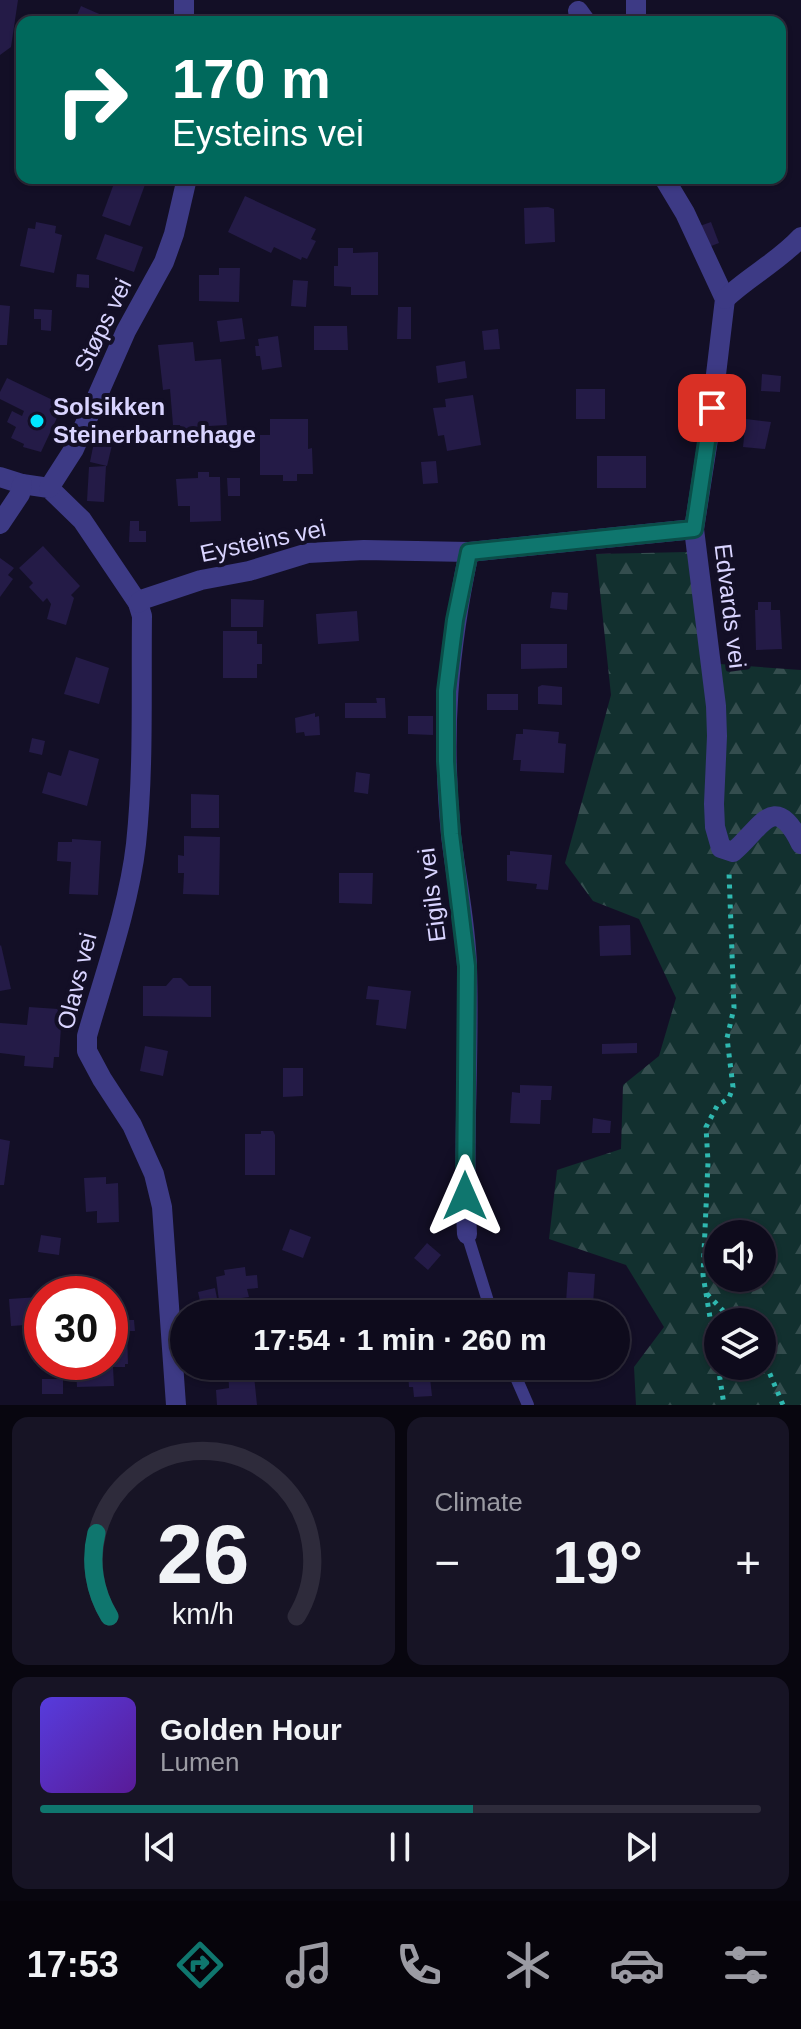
<!DOCTYPE html>
<html lang="en">
<head>
<meta charset="utf-8">
<style>
	:root { --surface:#0e0b1c; --page:#171425; --text:#f1f3f6; --muted:#9b9ba3; --line:#2e2b3b; --accent:#0f766e }
	body { margin:0; font-family:Arial,sans-serif; background:var(--page); color:var(--text); height:100vh; display:flex; flex-direction:column; font-size:30px; white-space:nowrap }
	* { box-sizing:border-box; margin:0 }
	p { font-size:26px; color:var(--muted) }
	.icon { flex:none; width:44px; height:44px; fill:none; stroke:currentColor; stroke-width:2; stroke-linecap:round; stroke-linejoin:round }
	.map { position:relative; height:1405px; overflow:hidden }
	.side { display:flex; flex-direction:column; gap:12px; padding:12px; background:#08060f; flex:1 }
	.side>* { flex:none }
	.banner { position:absolute; left:16px; top:16px; width:770px; height:168px; border-radius:16px; box-shadow:0 2px 6px #0004,0 0 0 2px var(--line); background:#00695c; color:#fff; overflow:hidden }
	.buttons { position:absolute; left:704px; top:1220px; display:grid; gap:16px }
	.buttons a { display:grid; place-items:center; width:72px; height:72px; border-radius:50%; background:var(--surface); box-shadow:0 2px 6px #0004,0 0 0 2px var(--line); font-size:40px }
	.speed { position:absolute; left:24px; top:1276px; display:flex; gap:16px; font-size:40px; font-weight:700; text-align:center }
	.speed>* { display:grid; place-content:center; width:104px; height:104px; border-radius:50%; background:var(--surface); box-shadow:0 2px 6px #0004,0 0 0 2px var(--line); line-height:1 }
	.speed .limit { border:12px solid #d22; background:#fff; color:#111 }
	.pin { position:absolute; display:grid; place-items:center; width:68px; height:68px; color:#fff; margin:-34px; border-radius:16px; box-shadow:0 4px 12px #0006 }
	.me { position:absolute; width:88px; margin:-44px; rotate:0deg; stroke-linejoin:round; filter:drop-shadow(0 0 6px #0008) }
	.turn { display:flex; align-items:center; gap:28px; height:168px; padding:0 24px; font-size:36px }
	.turn .icon { width:104px; height:104px; stroke-width:2.5 }
	.turn b { display:block; font-size:56px; line-height:68px }
	.big { font-size:60px; font-weight:600; line-height:1.1 }
	.side .widget { flex:1; display:flex; flex-direction:column; justify-content:center; gap:12px; min-width:0; padding:0 28px; border-radius:16px; background:var(--page) }
	.side .dial { align-items:center; gap:0 }
	.dial svg { height:208px; overflow:visible; fill:none; stroke:var(--line); stroke-width:7; stroke-linecap:round; text-anchor:middle }
	.dial text { fill:var(--text); stroke:none }
	.song { display:flex; align-items:center; gap:24px }
	.cover { width:96px; height:96px; border-radius:12px; background:linear-gradient(135deg,hsl(250 70% 55%),hsl(270 70% 35%)) }
	.played { height:8px; border-radius:4px; background:linear-gradient(90deg,var(--accent) 60%,var(--line) 60%) }
	.keys { display:flex; justify-content:space-around; direction:ltr }
	.heat { display:flex; justify-content:space-between; align-items:center; font-size:44px; direction:ltr }
	.side .tiles { flex:1; display:grid; gap:12px; grid-template-columns:1fr 1fr }
	.widget:last-child { grid-column:span 2 }
	.trip { position:absolute; left:170px; top:1300px; width:460px; height:80px; border-radius:40px; background:var(--surface); box-shadow:0 2px 6px #0004,0 0 0 2px var(--line); font-weight:600; line-height:80px; text-align:center }
	.dock { display:flex; height:128px; justify-content:space-around; align-items:center; background:#06040b; color:var(--muted) }
	.dock .icon { width:56px; height:56px }
	.dock .selected { color:var(--accent) }
	.dock b { font-size:36px; color:var(--text) }
	.map>svg:first-child { display:block }
	.forest { fill:url(#forest-firs); fill-rule:evenodd }
	.building { fill:#241b47 }
	.lines { fill:none; stroke-linecap:round; stroke-linejoin:round }
	.path { stroke:#2fb8b0; stroke-width:5; stroke-dasharray:4 6; stroke-linecap:butt }
	.lane { stroke:#3d3a85; stroke-width:12 }
	.street { stroke:#3d3a85; stroke-width:20 }
	.route-casing { stroke:#0a4d48; stroke-width:20 }
	.route { stroke:#0f766e; stroke-width:14 }
	.poi-dot { fill:#00e5ff; stroke:#130f26; stroke-width:3 }
	.labels { text-anchor:middle; stroke-width:8; stroke-linejoin:round; paint-order:stroke }
	.street-label { font-size:24px; fill:#d9d4ff; stroke:#130f26 }
	.poi-label { font-size:24px; font-weight:bold; fill:#d9d4ff; stroke:#130f26; text-anchor:start }
</style>
</head>
<body>
<div class="map">
<svg width="801" height="1405" viewBox="0 0 801 1405">
	<defs>
		<pattern id="forest-firs" width="22" height="20" patternUnits="userSpaceOnUse" patternTransform="scale(2)"><rect width="22" height="20" fill="#12302f"/><path d="M5 1l3.5 6h-7zM16 11l3.5 6h-7z" fill="#344d4e"/></pattern>
	</defs>
	<rect width="100%" height="100%" fill="#130f26"/>
	<path class="forest" d="M687,552L706,663L801,670V1405H636L634,1367L664,1327L626,1265L549,1239L557,1170L621,1149L623,1085L659,1056L676,998L639,919L593,901L565,863L611,695L596,554ZM718,1234H762V1278H718ZM718,1322H762V1366H718Z"/>
	<g class="building">
		<polygon points="0,0 18,0 11,47 0,55"/>
		<polygon points="81,6 106,17 103,22 74,22"/>
		<polygon points="116,178 147,179 130,226 102,216"/>
		<polygon points="245,196 316,229 311,239 316,241 307,259 302,257 301,260 274,247 271,253 228,232"/>
		<polygon points="548,207 554,209 555,242 525,244 524,208"/>
		<polygon points="36,222 56,226 55,233 62,235 54,273 20,266 28,228 35,229"/>
		<polygon points="711,222 719,243 706,248 697,227"/>
		<polygon points="105,234 143,247 134,272 96,259"/>
		<polygon points="338,248 353,248 353,253 378,252 378,295 351,295 351,287 334,286 334,266 338,266"/>
		<polygon points="219,268 240,268 239,302 199,301 199,275 219,275"/>
		<polygon points="77,274 89,275 89,288 76,287"/>
		<polygon points="293,280 308,281 306,307 291,306"/>
		<polygon points="0,305 10,306 7,345 0,345"/>
		<polygon points="398,307 411,307 411,339 397,339"/>
		<polygon points="34,309 52,310 51,331 41,330 41,319 34,319"/>
		<polygon points="242,318 245,339 220,342 217,321"/>
		<polygon points="314,326 347,326 348,350 314,350"/>
		<polygon points="498,329 500,349 484,350 482,331"/>
		<polygon points="278,336 282,367 262,370 260,356 256,356 255,346 259,346 258,339"/>
		<polygon points="193,342 195,361 221,359 227,425 209,426 210,444 182,447 180,425 173,425 170,389 163,390 158,345"/>
		<polygon points="465,361 467,378 438,383 436,366"/>
		<polygon points="762,374 781,376 780,392 761,391"/>
		<polygon points="7,378 63,405 41,452 23,447 24,444 11,438 16,427 7,422 12,411 22,416 24,411 0,399 0,392"/>
		<rect x="576" y="389" width="29" height="30"/>
		<polygon points="473,395 481,445 447,451 444,435 438,436 433,408 446,407 445,399"/>
		<polygon points="270,419 308,419 308,449 312,448 313,474 297,474 297,481 283,481 283,475 260,475 260,435 270,435"/>
		<polygon points="746,419 771,422 765,449 743,447"/>
		<polygon points="95,437 113,441 107,466 90,462"/>
		<rect x="597" y="456" width="49" height="32"/>
		<polygon points="436,461 438,483 423,484 421,462"/>
		<polygon points="106,466 104,502 87,501 89,467"/>
		<polygon points="198,472 209,472 209,477 220,477 221,521 190,522 190,506 178,506 176,479 198,478"/>
		<polygon points="227,478 240,478 240,496 228,496"/>
		<polygon points="130,521 139,521 139,531 146,531 146,542 129,542"/>
		<polygon points="43,546 80,586 71,595 74,598 66,625 47,619 51,604 47,598 43,602 29,587 33,583 19,568"/>
		<polygon points="0,558 14,568 8,575 13,579 0,597"/>
		<polygon points="552,592 568,593 567,610 550,608"/>
		<polygon points="231,599 264,600 263,627 231,627"/>
		<polygon points="758,602 771,602 771,610 780,610 782,649 756,650 755,610 758,610"/>
		<polygon points="357,611 359,641 318,644 316,614"/>
		<polygon points="223,631 257,631 257,644 262,644 262,664 257,664 257,678 223,678"/>
		<polygon points="521,644 567,644 567,668 521,669"/>
		<polygon points="76,657 109,668 99,704 64,694"/>
		<polygon points="542,685 562,687 562,705 538,704 538,687"/>
		<rect x="487" y="694" width="31" height="16"/>
		<polygon points="376,698 385,698 386,718 345,718 345,703 377,703"/>
		<polygon points="315,713 315,717 319,716 320,735 305,736 304,732 296,733 295,718"/>
		<polygon points="408,716 433,716 433,735 408,734"/>
		<polygon points="523,729 559,732 558,743 566,744 564,773 520,771 521,760 513,760 516,734 523,734"/>
		<polygon points="32,738 45,741 42,755 29,752"/>
		<polygon points="69,750 99,759 87,806 42,793 48,772 61,776"/>
		<polygon points="356,772 370,774 368,794 354,792"/>
		<polygon points="191,794 219,795 219,828 191,828"/>
		<polygon points="184,836 220,837 219,895 183,894 184,873 178,873 178,855 184,856"/>
		<polygon points="72,839 101,841 98,895 69,894 71,862 57,861 58,842 72,842"/>
		<polygon points="510,851 552,855 548,890 536,889 537,884 507,881 507,855 510,855"/>
		<polygon points="339,873 373,873 372,904 339,903"/>
		<polygon points="630,925 631,955 600,956 599,926"/>
		<polygon points="1,945 11,989 0,991 0,946"/>
		<polygon points="173,978 181,978 189,986 211,986 211,1017 143,1016 143,986 166,986"/>
		<polygon points="368,986 411,991 406,1029 376,1025 379,1000 366,999"/>
		<polygon points="29,1007 58,1009 57,1027 61,1027 59,1057 54,1057 53,1068 24,1066 25,1056 0,1053 0,1023 27,1025"/>
		<polygon points="637,1043 637,1053 602,1054 602,1044"/>
		<polygon points="145,1046 168,1051 163,1076 140,1071"/>
		<polygon points="283,1068 303,1068 303,1096 283,1097"/>
		<polygon points="520,1085 552,1086 551,1100 541,1100 540,1124 510,1123 512,1092 520,1093"/>
		<polygon points="593,1118 611,1121 610,1133 592,1133"/>
		<polygon points="261,1131 273,1131 275,1135 275,1175 245,1175 245,1134 261,1134"/>
		<polygon points="0,1139 10,1141 4,1185 0,1185"/>
		<polygon points="106,1177 106,1184 118,1183 119,1222 97,1223 97,1211 86,1212 84,1178"/>
		<polygon points="290,1229 311,1237 303,1258 282,1250"/>
		<polygon points="41,1235 61,1238 59,1255 38,1252"/>
		<polygon points="427,1243 441,1255 428,1270 414,1258"/>
		<polygon points="245,1267 246,1276 257,1275 258,1288 247,1289 249,1297 219,1301 216,1277 225,1275 224,1270"/>
		<polygon points="568,1272 595,1274 593,1305 566,1303"/>
		<polygon points="215,1288 220,1314 203,1314 198,1292"/>
		<polygon points="39,1297 40,1324 11,1326 9,1299"/>
		<polygon points="127,1313 127,1320 134,1320 135,1331 127,1331 128,1364 125,1364 125,1367 113,1367 114,1386 77,1387 76,1369 86,1369 85,1362 110,1362 110,1314"/>
		<polygon points="253,1366 257,1405 217,1405 216,1390 229,1388 228,1367"/>
		<polygon points="429,1369 432,1396 414,1397 413,1387 409,1387 408,1372"/>
		<rect x="42" y="1379" width="21" height="15"/>
	</g>
	<g class="lines">
		<g class="path">
			<polyline points="707,1294 734,1322"/>
			<polyline points="762,1355 783,1405"/>
			<polyline points="718,1366 703,1275 708,1162 706,1127 717,1106 729,1098 733,1087 727,1038 734,1008 729,872"/>
			<polyline points="718,1366 724,1405"/>
		</g>
		<g class="lane">
			<polyline points="467,1234 492,1314"/>
			<polyline points="511,1366 528,1405"/>
		</g>
		<g class="street">
			<polyline points="636,0 636,22"/>
			<polyline points="578,11 586,22"/>
			<polyline points="184,22 184,0"/>
			<path d="M664,178L685,213L725,299L709,433L694,529L716,706L717,736L714,804L715,827L721,848L733,852C761,829 774,789 801,844"/>
			<path d="M725,299C749,276 778,262 801,237"/>
			<path d="M0,477L22,484L49,488L82,520L138,603L142,616C141,692 144,769 136,844C129,906 104,976 87,1036V1051L102,1079L132,1125L154,1174L162,1207L176,1405"/>
			<polyline points="49,488 74,449 126,331 164,262 174,234 187,178"/>
			<polyline points="0,524 20,494 22,484"/>
			<polyline points="138,603 144,599 201,580 249,571 308,553 364,550 469,552 694,529"/>
			<path d="M467,1234C462,1145 470,1056 467,967C466,923 456,879 451,835C441,733 448,652 469,552"/>
		</g>
	</g>
	<g class="lines">
		<g class="route-casing">
			<polyline id="route" points="465,1196 467,966 451,834 446,761 446,691 455,620 469,552 694,529 712,408"/>
		</g>
		<use href="#route" class="route"/>
	</g>
	<circle class="poi-dot" cx="37" cy="421" r="8"/>
	<g class="labels">
		<g class="street-label">
			<text transform="translate(103 325) rotate(-64)" y="8">Støps vei</text>
			<text transform="translate(263 541) rotate(-12)" y="8">Eysteins vei</text>
			<text transform="translate(730 606) rotate(83)" y="8">Edvards vei</text>
			<text transform="translate(432 895) rotate(-97)" y="8">Eigils vei</text>
			<text transform="translate(77 981) rotate(-76)" y="8">Olavs vei</text>
		</g>
		<g class="poi-label">
			<text x="53" y="415">Solsikken<tspan x="53" dy="28">Steinerbarnehage</tspan></text>
		</g>
	</g>
</svg>
<div class="buttons">
<a><svg class="icon" aria-label="sound" viewBox="0 0 24 24"><path d="M4 9h4l5-4v14l-5-4H4zM17 9q2 3 0 6"/></svg></a>
<a><svg class="icon" aria-label="layers" viewBox="0 0 24 24"><path d="M12 4l9 5-9 5-9-5zM3 14l9 5 9-5"/></svg></a>
</div>
<div class="speed"><div class="limit">30</div></div>
<div class="pin" style="left:712px;top:408px;background:#d93025"><svg class="icon" aria-label="arrive" viewBox="0 0 24 24"><path d="M6 21V4h12l-3 4 3 4H6"/></svg></div>
<svg class="me" style="left:465px;top:1196px" viewBox="-20 -20 40 40"><path d="M0-17L14 15 0 8-14 15z" fill="#0f766e" stroke="#fff" stroke-width="4"/></svg>
<div class="trip">17:54 · 1 min · 260 m</div>
<div class="banner">
<div class="turn"><svg class="icon" aria-label="right" viewBox="0 0 24 24"><path d="M7 20v-9h11M14 6l5 5-5 5"/></svg><div><b>170 m</b>Eysteins vei</div></div>
</div>
</div>
<section class="side">
<div class="tiles">
<div class="widget dial"><svg viewBox="0 0 100 80">
<path d="M14 69A42 42 0 1 1 86 69"/>
<path d="M14 69A42 42 0 0 1 9 37" stroke="#0f766e"/>
<text x="50" y="56" font-size="32" font-weight="700">26</text>
<text x="50" y="72" font-size="11">km/h</text>
</svg></div>
<div class="widget"><p>Climate</p>
<div class="heat"><a>−</a><b class="big">19°</b><a>+</a></div>
</div>
<div class="widget">
<div class="song"><i class="cover"></i><div><b>Golden Hour</b><p>Lumen</p></div></div>
<div class="played"></div>
<div class="keys"><svg class="icon" aria-label="previous" viewBox="0 0 24 24"><path d="M18 5L8 12l10 7zM5 5v14"/></svg><svg class="icon" aria-label="pause" viewBox="0 0 24 24"><path d="M8 5v14M16 5v14"/></svg><svg class="icon" aria-label="next" viewBox="0 0 24 24"><path d="M6 5l10 7-10 7zM19 5v14"/></svg></div>
</div>
</div>
</section>
<nav class="dock">
<b>17:53</b>
<svg class="icon selected" aria-label="directions" viewBox="0 0 24 24"><path d="M12 3l9 9-9 9-9-9zM9 14v-3h6M13 9l2 2-2 2"/></svg>
<svg class="icon" aria-label="music" viewBox="0 0 24 24"><path d="M9 18V5l10-2v13"/><circle cx="6" cy="18" r="3"/><circle cx="16" cy="16" r="3"/></svg>
<svg class="icon" aria-label="phone" viewBox="0 0 24 24"><path d="M5 4h4l2 5-3 2q2 4 5 5l2-3 5 2v4C11 20 4 13 5 4z"/></svg>
<svg class="icon" aria-label="climate" viewBox="0 0 24 24"><path d="M12 3v18M4 7l16 10M4 17L20 7"/></svg>
<svg class="icon" aria-label="car" viewBox="0 0 24 24"><path d="M5 17H2v-5l4-1 3-4h7l3 4 3 1v5h-3M9 17h6M6 11h13"/><circle cx="7" cy="17" r="2"/><circle cx="17" cy="17" r="2"/></svg>
<svg class="icon" aria-label="filters" viewBox="0 0 24 24"><path d="M4 7h16M4 17h16"/><circle cx="9" cy="7" r="2"/><circle cx="15" cy="17" r="2"/></svg>
</nav>
</body>
</html>
